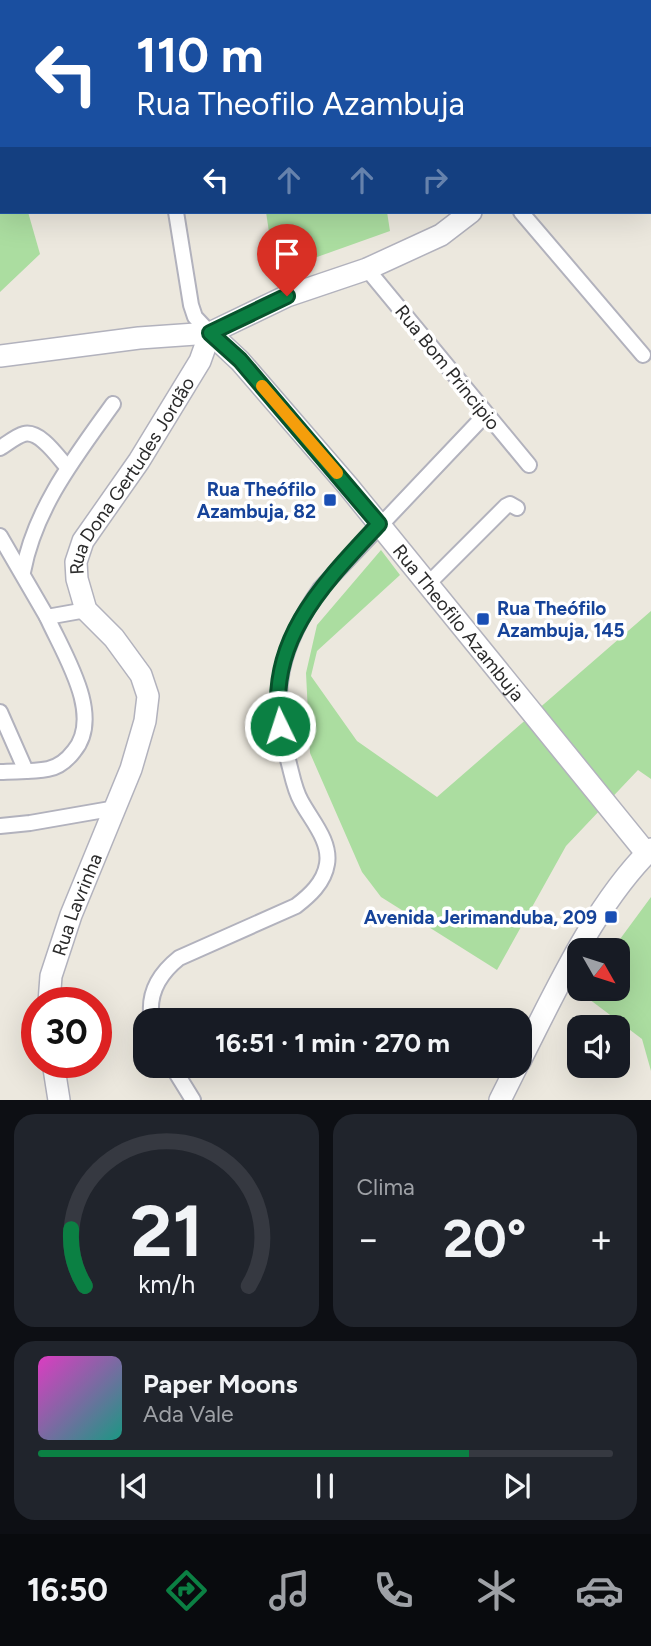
<!DOCTYPE html>
<html lang="pt">
<head>
<meta charset="utf-8">
<style>
	:root { --surface:#171b24; --page:#20242c; --text:#f1f3f6; --muted:#9ea1a6; --line:#363941; --accent:#0b8043 }
	body { margin:0; font-family:Figtree,sans-serif; background:var(--page); color:var(--text); height:100vh; display:flex; flex-direction:column; font-size:26px; white-space:nowrap }
	* { box-sizing:border-box; margin:0 }
	p { font-size:23px; color:var(--muted) }
	.icon { flex:none; width:38px; height:38px; fill:none; stroke:currentColor; stroke-width:2; stroke-linecap:round; stroke-linejoin:round }
	.map { position:relative; height:1100px; overflow:hidden }
	.sheet { display:flex; flex-direction:column; gap:14px; padding:14px; background:#0d0f14; flex:1 }
	.sheet>* { flex:none }
	.banner { position:absolute; left:0px; top:0px; width:651px; height:214px; box-shadow:0 7px 28px #0002; background:#1a4fa0; color:#fff; overflow:hidden }
	.needle { width:46px; rotate:129deg }
	.controls { position:absolute; left:567px; top:938px; display:grid; gap:14px }
	.controls a { display:grid; place-items:center; width:63px; height:63px; border-radius:14px; background:var(--surface); box-shadow:0 7px 28px #0002; font-size:35px }
	.speed { position:absolute; left:21px; top:987px; display:flex; gap:14px; font-size:35px; font-weight:700; text-align:center }
	.speed>* { display:grid; place-content:center; width:91px; height:91px; border-radius:50%; background:var(--surface); box-shadow:0 7px 28px #0002; line-height:1 }
	.speed .limit { border:10px solid #d22; background:#fff; color:#111 }
	.pin { position:absolute; display:grid; place-items:center; width:60px; height:60px; color:#fff; margin:-72px -30px; border-radius:50% 50% 50% 0; rotate:-45deg; box-shadow:0 0 7px #0007 }
	.pin .icon { rotate:45deg }
	.me { position:absolute; width:77px; margin:-38px; rotate:356deg; stroke-linejoin:round; filter:drop-shadow(0 0 5px #0008) }
	.turn { display:flex; align-items:center; gap:24px; height:147px; padding:0 21px; font-size:32px }
	.turn .icon { width:91px; height:91px; stroke-width:2.5 }
	.turn b { display:block; font-size:49px; line-height:60px }
	.lanes { display:flex; align-items:center; height:66px; padding:0 21px; background:#0003; justify-content:center; gap:35px; direction:ltr }
	.lanes .off { opacity:.35 }
	.big { font-size:52px; font-weight:700; line-height:1.1 }
	.sheet .card { flex:1; display:flex; flex-direction:column; justify-content:center; gap:10px; min-width:0; padding:0 24px; border-radius:21px; background:var(--page) }
	.sheet .dial { align-items:center; gap:0 }
	.dial svg { height:182px; overflow:visible; fill:none; stroke:var(--line); stroke-width:7; stroke-linecap:round; text-anchor:middle }
	.dial text { fill:var(--text); stroke:none }
	.song { display:flex; align-items:center; gap:21px }
	.cover { width:84px; height:84px; border-radius:10px; background:linear-gradient(135deg,hsl(310 70% 55%),hsl(170 70% 35%)) }
	.played { height:7px; border-radius:4px; background:linear-gradient(90deg,var(--accent) 75%,var(--line) 75%) }
	.keys { display:flex; justify-content:space-around; direction:ltr }
	.heat { display:flex; justify-content:space-between; align-items:center; font-size:38px; direction:ltr }
	.sheet .tiles { flex:1; display:grid; gap:14px; grid-template-columns:1fr 1fr }
	.card:last-child { grid-column:span 2 }
	.trip { position:absolute; left:133px; top:1008px; width:399px; height:70px; border-radius:21px; background:var(--surface); box-shadow:0 7px 28px #0002; font-weight:700; line-height:70px; text-align:center }
	.tab-bar { display:flex; height:112px; justify-content:space-around; align-items:center; background:#090b0e; color:var(--muted) }
	.tab-bar .icon { width:49px; height:49px }
	.tab-bar .selected { color:var(--accent) }
	.tab-bar b { font-size:32px; color:var(--text) }
	.map>svg:first-child { display:block }
	.green { fill:#abdda0 }
	.lines { fill:none; stroke-linecap:round; stroke-linejoin:round }
	.street-casing { stroke:#b2b2bd; stroke-width:18 }
	.secondary-casing { stroke:#b2b2bd; stroke-width:24 }
	.street { stroke:#fff; stroke-width:14 }
	.secondary { stroke:#fff; stroke-width:21 }
	.route-casing { stroke:#07532c; stroke-width:18 }
	.route { stroke:#0b8043; stroke-width:12 }
	.slow { stroke:#f59e0b; stroke-width:12 }
	.transit-dot { fill:#1a4fb4; stroke:#fff; stroke-width:2.5 }
	.labels { text-anchor:middle; stroke-width:7; stroke-linejoin:round; paint-order:stroke }
	.street-label { font-size:19px; fill:#2b2b2b; stroke:#fff }
	.transit-label { font-size:19px; font-weight:bold; fill:#164399; stroke:#fff; text-anchor:end }
</style>
</head>
<body>
<div class="map">
<svg width="651" height="1100" viewBox="0 0 651 1100">
	<rect width="100%" height="100%" fill="#ece8de"/>
	<g class="green">
		<polygon points="0,114 2,212 28,212 40,254 0,292"/>
		<polygon points="266,212 387,212 390,231 275,272"/>
		<polygon points="381,550 400,575 317,651 311,676 357,741 437,797 651,611 651,779 638,770 566,846 497,970 381,897 362,872 310,753 306,673 317,625"/>
		<polygon points="651,897 651,1071 642,1039 581,993 584,989 618,989 618,950 612,950"/>
	</g>
	<g class="lines">
		<g class="street-casing">
			<g id="street">
				<polyline points="142,0 143,2"/>
				<polyline points="612,0 612,2"/>
				<polyline points="649,123 651,125"/>
				<polyline points="176,212 191,305 195,317 210,333"/>
				<polyline points="521,212 643,355"/>
				<polyline points="367,269 529,465"/>
				<path d="M0,448C7,444 16,436 24,434C40,430 58,457 67,467"/>
				<polyline points="0,536 47,617 86,610"/>
				<path d="M23,572C35,508 75,457 113,404"/>
				<polyline points="428,584 506,506 510,504 517,508"/>
				<polyline points="0,712 26,771"/>
				<path d="M0,772C16,771 33,772 48,769C59,767 68,759 74,751C104,715 63,653 47,617"/>
				<polyline points="0,826 30,823 116,808"/>
				<path d="M152,1020C147,994 159,974 179,958L296,906C309,896 324,883 327,864C331,841 311,820 301,801C294,789 292,774 288,760C268,692 281,646 320,589L486,414"/>
				<polyline points="172,1066 193,1100"/>
			</g>
		</g>
		<g class="secondary-casing">
			<g id="secondary">
				<polyline points="649,27 651,26"/>
				<path id="s1" d="M210,333L240,361L348,486L647,854"/>
				<polyline points="0,356 139,338 210,333 287,296 367,269 441,235 471,212"/>
				<path id="s2" d="M49,1003L51,976L71,915L131,769L145,721L148,696L141,675L114,638L86,610L77,579L76,562L83,541L139,461L200,361L210,333"/>
				<path d="M520,1061C555,992 595,904 651,849"/>
				<polyline points="53,1062 59,1100"/>
				<polyline points="500,1100 517,1066"/>
			</g>
		</g>
		<use href="#street" class="street"/>
		<use href="#secondary" class="secondary"/>
	</g>
	<g class="lines">
		<g class="route-casing">
			<path id="route" d="M280,726C266,640 325,582 379,524L240,360L210,333L287,296"/>
		</g>
		<use href="#route" class="route"/>
		<polyline class="slow" points="262,386 337,473"/>
	</g>
	<g class="transit-dot">
		<rect x="323" y="493" width="14" height="14" rx="3.5"/>
		<rect x="476" y="612" width="14" height="14" rx="3.5"/>
		<rect x="604" y="910" width="14" height="14" rx="3.5"/>
	</g>
	<g class="labels">
		<g class="street-label">
			<text transform="translate(448 367) rotate(51)" y="7">Rua Bom Principio</text>
			<text dy="7" stroke="none"><textPath href="#s2" startOffset="583">Rua Dona Gertudes Jordão</textPath></text>
			<text dy="7" stroke="none"><textPath href="#s1" startOffset="382">Rua Theofilo Azambuja</textPath></text>
			<text dy="7" stroke="none"><textPath href="#s2" startOffset="103">Rua Lavrinha</textPath></text>
		</g>
		<g class="transit-label">
			<text x="316" y="496">Rua Theófilo<tspan x="316" dy="22">Azambuja, 82</tspan></text>
			<text x="497" y="615" text-anchor="start">Rua Theófilo<tspan x="497" dy="22">Azambuja, 145</tspan></text>
			<text x="597" y="924">Avenida Jerimanduba, 209</text>
		</g>
	</g>
</svg>
<div class="controls">
<a><svg class="needle" viewBox="-14 -14 28 28"><path d="M0-13l5 13h-10z" fill="#e53935"/><path d="M0 13l5-13h-10z" fill="#9ea1a6"/></svg></a>
<a><svg class="icon" aria-label="sound" viewBox="0 0 24 24"><path d="M4 9h4l5-4v14l-5-4H4zM17 9q2 3 0 6"/></svg></a>
</div>
<div class="speed"><div class="limit">30</div></div>
<div class="pin" style="left:287px;top:296px;background:#d93025"><svg class="icon" aria-label="arrive" viewBox="0 0 24 24"><path d="M6 21V4h12l-3 4 3 4H6"/></svg></div>
<svg class="me" style="left:280px;top:726px" viewBox="-20 -20 40 40"><circle r="17" fill="#0b8043" stroke="#fff" stroke-width="3"/><path d="M0-11L8 9 0 5-8 9z" fill="#fff"/></svg>
<div class="trip">16:51 · 1 min · 270 m</div>
<div class="banner">
<div class="turn"><svg class="icon" aria-label="left" viewBox="0 0 24 24"><path d="M17 20v-9H6M10 6l-5 5 5 5"/></svg><div><b>110 m</b>Rua Theofilo Azambuja</div></div>
<div class="lanes"><svg class="icon" aria-label="left" viewBox="0 0 24 24"><path d="M17 20v-9H6M10 6l-5 5 5 5"/></svg><svg class="icon off" aria-label="ahead" viewBox="0 0 24 24"><path d="M12 20V5M6 11l6-6 6 6"/></svg><svg class="icon off" aria-label="ahead" viewBox="0 0 24 24"><path d="M12 20V5M6 11l6-6 6 6"/></svg><svg class="icon off" aria-label="right" viewBox="0 0 24 24"><path d="M7 20v-9h11M14 6l5 5-5 5"/></svg></div>
</div>
</div>
<section class="sheet">
<div class="tiles">
<div class="card dial"><svg viewBox="0 0 100 80">
<path d="M14 69A42 42 0 1 1 86 69"/>
<path d="M14 69A42 42 0 0 1 8 44" stroke="#0b8043"/>
<text x="50" y="56" font-size="32" font-weight="700">21</text>
<text x="50" y="72" font-size="11">km/h</text>
</svg></div>
<div class="card"><p>Clima</p>
<div class="heat"><a>−</a><b class="big">20°</b><a>+</a></div>
</div>
<div class="card">
<div class="song"><i class="cover"></i><div><b>Paper Moons</b><p>Ada Vale</p></div></div>
<div class="played"></div>
<div class="keys"><svg class="icon" aria-label="previous" viewBox="0 0 24 24"><path d="M18 5L8 12l10 7zM5 5v14"/></svg><svg class="icon" aria-label="pause" viewBox="0 0 24 24"><path d="M8 5v14M16 5v14"/></svg><svg class="icon" aria-label="next" viewBox="0 0 24 24"><path d="M6 5l10 7-10 7zM19 5v14"/></svg></div>
</div>
</div>
</section>
<nav class="tab-bar">
<b>16:50</b>
<svg class="icon selected" aria-label="directions" viewBox="0 0 24 24"><path d="M12 3l9 9-9 9-9-9zM9 14v-3h6M13 9l2 2-2 2"/></svg>
<svg class="icon" aria-label="music" viewBox="0 0 24 24"><path d="M9 18V5l10-2v13"/><circle cx="6" cy="18" r="3"/><circle cx="16" cy="16" r="3"/></svg>
<svg class="icon" aria-label="phone" viewBox="0 0 24 24"><path d="M5 4h4l2 5-3 2q2 4 5 5l2-3 5 2v4C11 20 4 13 5 4z"/></svg>
<svg class="icon" aria-label="climate" viewBox="0 0 24 24"><path d="M12 3v18M4 7l16 10M4 17L20 7"/></svg>
<svg class="icon" aria-label="car" viewBox="0 0 24 24"><path d="M5 17H2v-5l4-1 3-4h7l3 4 3 1v5h-3M9 17h6M6 11h13"/><circle cx="7" cy="17" r="2"/><circle cx="17" cy="17" r="2"/></svg>
</nav>
</body>
</html>
